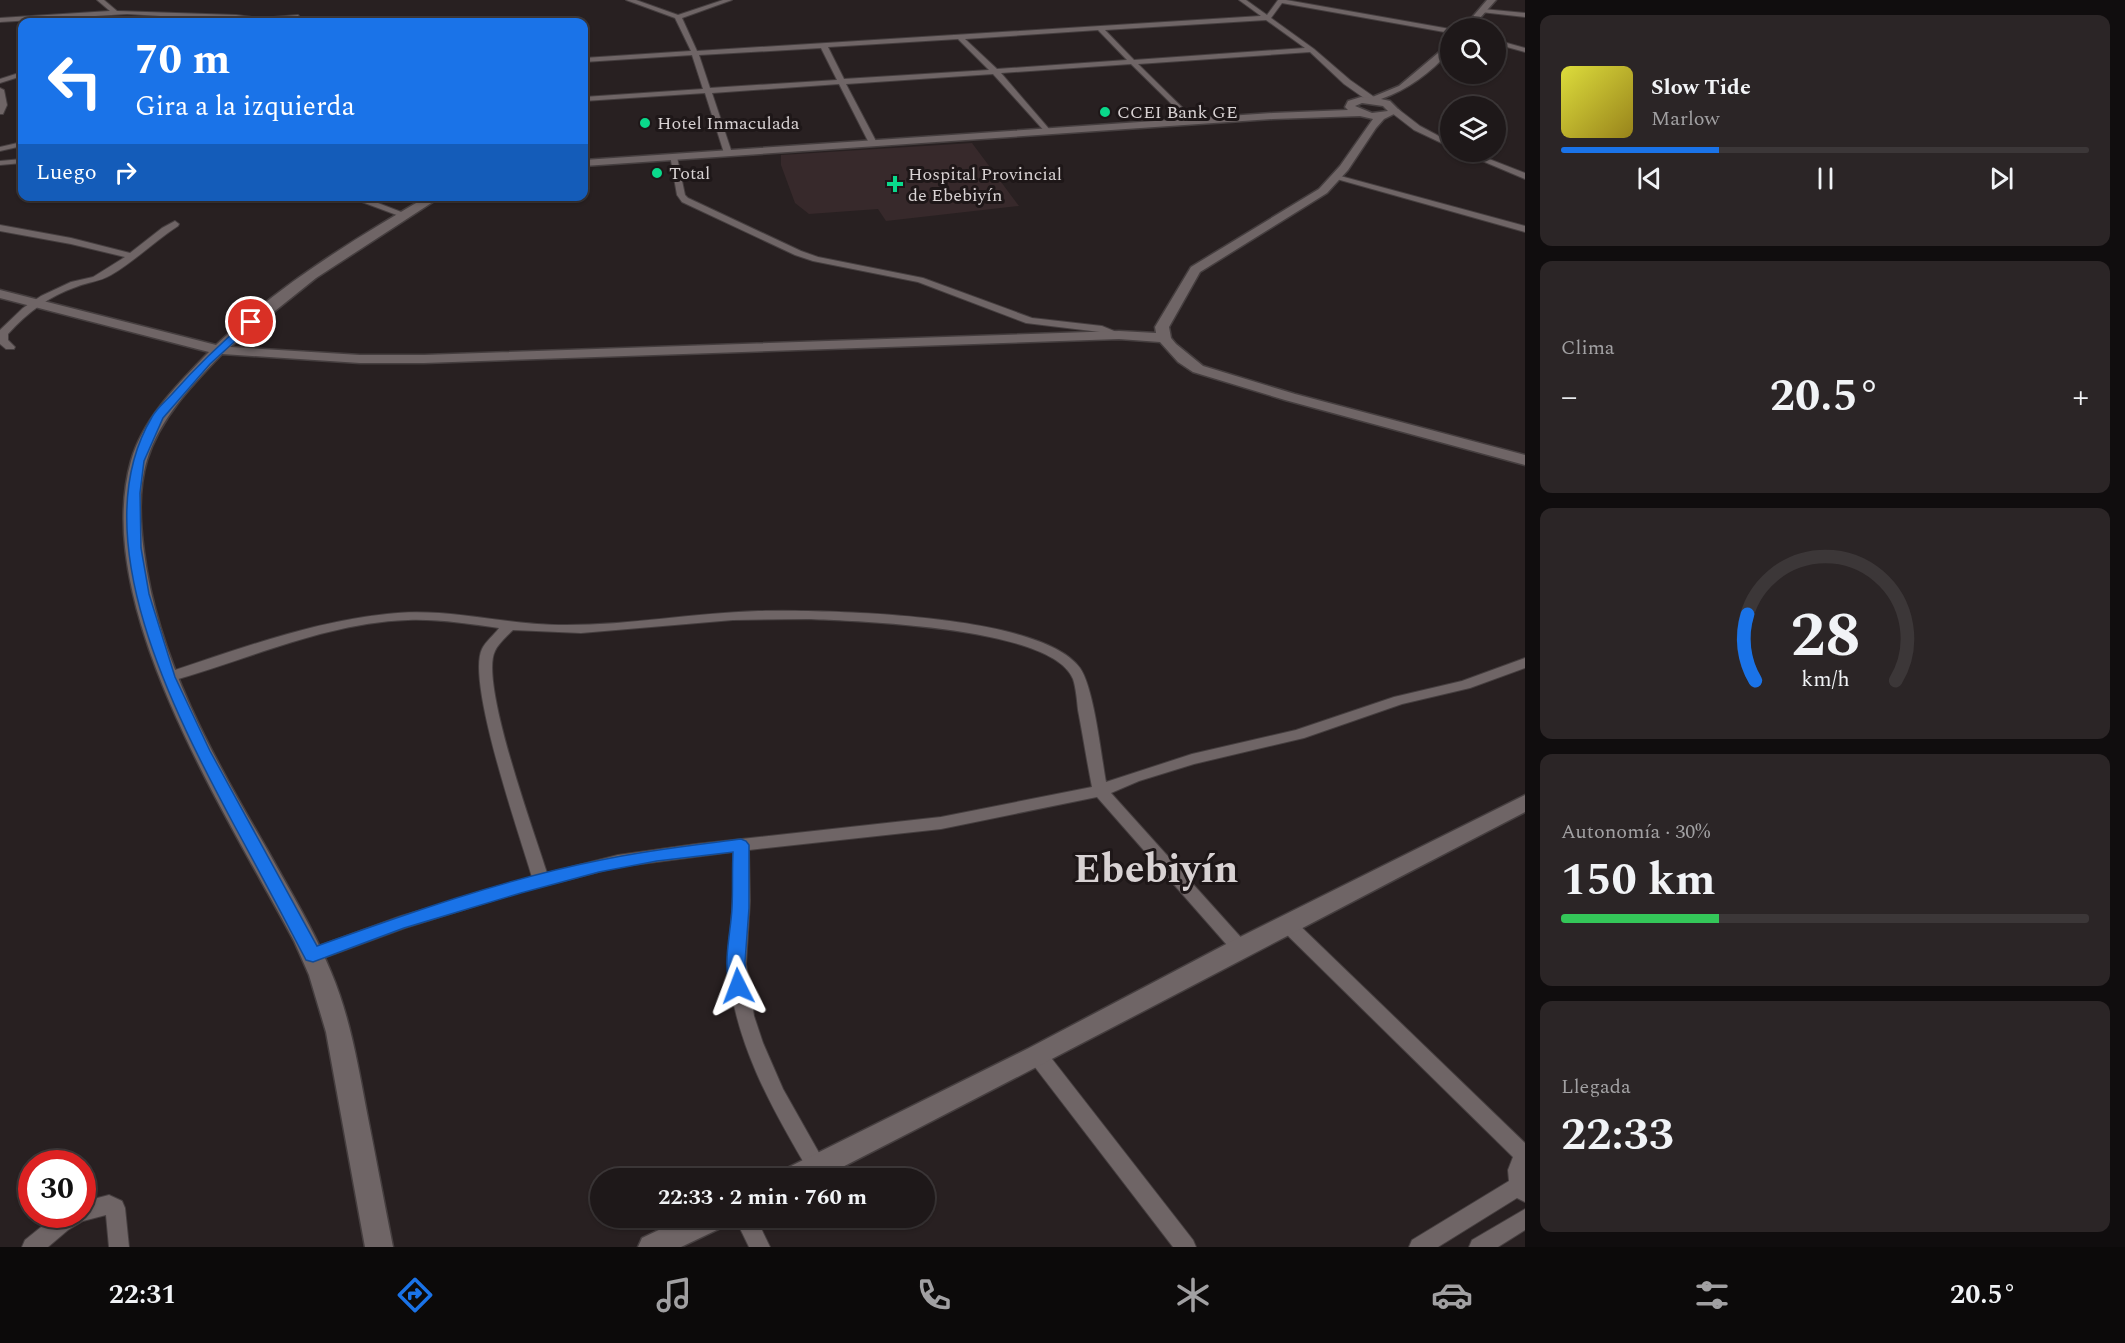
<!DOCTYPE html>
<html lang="es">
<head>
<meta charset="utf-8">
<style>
	:root { --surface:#1e1819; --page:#2b2526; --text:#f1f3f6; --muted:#a1a0a2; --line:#3c3738; --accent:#1a73e8 }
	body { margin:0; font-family:Spectral,serif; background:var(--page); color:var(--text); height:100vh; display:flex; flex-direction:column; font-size:22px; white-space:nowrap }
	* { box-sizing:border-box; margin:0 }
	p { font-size:20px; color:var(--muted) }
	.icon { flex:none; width:33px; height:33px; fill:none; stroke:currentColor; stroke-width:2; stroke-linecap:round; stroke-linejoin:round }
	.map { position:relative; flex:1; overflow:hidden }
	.sheet { display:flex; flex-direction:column; gap:15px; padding:15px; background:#100d0e; width:600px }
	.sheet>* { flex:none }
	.guide { position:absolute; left:18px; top:18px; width:570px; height:183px; border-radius:12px; box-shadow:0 2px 4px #0004,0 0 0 2px var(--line); background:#1a73e8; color:#fff; overflow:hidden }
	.fabs { position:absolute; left:1440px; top:18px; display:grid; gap:12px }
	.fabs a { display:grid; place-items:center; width:66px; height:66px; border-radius:50%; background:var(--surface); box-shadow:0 2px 4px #0004,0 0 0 2px var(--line); font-size:30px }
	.speed { position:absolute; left:18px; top:1150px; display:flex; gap:12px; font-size:30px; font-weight:700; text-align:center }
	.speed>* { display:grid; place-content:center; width:78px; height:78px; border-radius:50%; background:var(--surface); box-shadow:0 2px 4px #0004,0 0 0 2px var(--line); line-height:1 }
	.speed .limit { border:9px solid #d22; background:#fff; color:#111 }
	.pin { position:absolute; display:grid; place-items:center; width:51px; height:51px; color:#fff; margin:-26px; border:3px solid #fff; border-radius:50%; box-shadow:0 2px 6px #0007 }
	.me { position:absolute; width:66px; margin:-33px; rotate:357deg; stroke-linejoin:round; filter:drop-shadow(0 0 4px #0008) }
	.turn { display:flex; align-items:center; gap:21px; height:126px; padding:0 18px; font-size:27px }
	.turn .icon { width:78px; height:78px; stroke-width:2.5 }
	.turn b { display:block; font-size:42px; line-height:51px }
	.then { display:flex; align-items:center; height:57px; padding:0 18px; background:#0003; gap:12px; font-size:22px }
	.big { font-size:45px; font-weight:700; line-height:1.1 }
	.sheet .card { flex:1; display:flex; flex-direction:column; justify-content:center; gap:9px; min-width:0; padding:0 21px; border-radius:12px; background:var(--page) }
	.sheet .dial { align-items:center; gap:0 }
	.dial svg { height:156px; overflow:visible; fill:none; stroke:var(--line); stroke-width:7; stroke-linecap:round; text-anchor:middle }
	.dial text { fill:var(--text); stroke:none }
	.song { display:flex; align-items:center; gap:18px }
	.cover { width:72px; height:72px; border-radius:9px; background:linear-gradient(135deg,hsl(60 70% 55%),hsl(50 70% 35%)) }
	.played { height:6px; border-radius:3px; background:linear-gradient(90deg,var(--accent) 30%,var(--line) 30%) }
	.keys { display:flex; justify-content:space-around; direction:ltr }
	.heat { display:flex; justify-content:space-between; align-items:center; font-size:33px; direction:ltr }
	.charge { height:9px; border-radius:4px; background:linear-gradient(90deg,#34c759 30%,var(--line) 0) }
	.trip { position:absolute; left:590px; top:1168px; width:345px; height:60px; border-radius:30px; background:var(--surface); box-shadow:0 2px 4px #0004,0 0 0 2px var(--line); font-weight:700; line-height:60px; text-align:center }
	.menu { display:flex; height:96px; justify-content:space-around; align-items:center; background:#0c0a0a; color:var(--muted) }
	.menu .icon { width:42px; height:42px }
	.menu .current { color:var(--accent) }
	.menu b { font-size:27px; color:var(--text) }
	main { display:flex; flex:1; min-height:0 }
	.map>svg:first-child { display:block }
	.built { fill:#37292b }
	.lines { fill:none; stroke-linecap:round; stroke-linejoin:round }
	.street-casing { stroke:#453e3f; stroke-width:2 }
	.secondary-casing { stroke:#453e3f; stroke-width:3 }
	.street { fill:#6f6566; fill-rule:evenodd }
	.secondary { fill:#6f6566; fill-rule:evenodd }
	.route { fill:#1a73e8; stroke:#114b97; stroke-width:1.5 }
	.poi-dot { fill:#0ad98b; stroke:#1e1718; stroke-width:2 }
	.labels { text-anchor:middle; stroke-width:6; stroke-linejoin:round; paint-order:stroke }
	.far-poi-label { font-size:18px; fill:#d8d2d3; stroke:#1e1718; text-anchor:start }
	.near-town-label { font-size:40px; font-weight:bold; fill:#d8d2d3; stroke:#1e1718 }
</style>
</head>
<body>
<main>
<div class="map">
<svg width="1525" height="1247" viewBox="0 0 1525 1247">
	<rect width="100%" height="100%" fill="#282021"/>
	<polygon class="built" points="972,143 1019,206 886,221 878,209 809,214 795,203 781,165 781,155"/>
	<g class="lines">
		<g class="street-casing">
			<g id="street">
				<polygon points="97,0 104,0 117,11 236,15 261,18 298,15 304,22 298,22 296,19 261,22 127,14 0,22 0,18 110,11"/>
				<path d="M626,0H636L678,15L723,0H732L682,18L697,51L1261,16L1239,0H1246L1267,15L1278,0H1286L1450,29V33L1282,3L1271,18L1314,49L1350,80L1377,99V103H1371L1344,84L1310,52L1138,64L1195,120V124H1192L1131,64L1001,73L1050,130L1051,132L1047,134L993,74L846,84L877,143L873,145L869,143L839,84L712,93L732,153L728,155L724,153L705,93L584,101V97L703,89L692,55L584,62V58L691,51L675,18ZM1266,20L1305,48L1134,60L1105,30ZM1098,30L1127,60L997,69L965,39ZM958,39L989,70L844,79L828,47ZM821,48L837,80L710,88L699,55Z"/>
				<polygon points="1483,9 1525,13 1525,17 1481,12"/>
				<polygon points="1496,40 1525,48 1525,52 1496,44"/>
				<polygon points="22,72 22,76 0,83 0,79"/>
				<polygon points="0,88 4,90 7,105 3,114 0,114"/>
				<polygon points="1392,109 1398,109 1420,126 1450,142 1450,147 1414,130 1392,113"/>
				<polygon points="22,142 22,146 0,151 0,147"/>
				<polygon points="1461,152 1471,152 1525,173 1525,179"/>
				<polygon points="670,155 677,157 685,195 688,198 801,251 818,257 923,278 1032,318 1102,326 1124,335 1119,338 1100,332 1026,323 918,282 813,261 795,255 682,202 677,195"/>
				<polygon points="22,159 22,163 0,165 0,161"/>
				<polygon points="1333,174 1525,226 1525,232 1333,178"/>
				<polygon points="346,196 360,196 409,215 402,217"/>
				<path d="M175,221L179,224L178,226C155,241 135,261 111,275C99,282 88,282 76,287C49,296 27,313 8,334V340L15,347L14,349H6L0,344V330L23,308L41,296L71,282L93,277L125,257L71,244L0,231V225L71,238L130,253L162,228Z"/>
				<path d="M758,611C824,610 1041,613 1080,668C1094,688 1101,755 1106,782L1192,754L1296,730L1394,697L1462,681L1525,658V668L1470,688L1402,704L1304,738L1194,764L1139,781L1111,793L1246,943L1249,948L1246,953L1240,955L1234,953L1097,797L941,829L749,850L750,901L746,964L754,1016L763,1043L783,1089L827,1167L824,1173L817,1176L810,1173C772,1109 734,1042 728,966C727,948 731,930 732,912C734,892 733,872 733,852L618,867L521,892L405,928L313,962L307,960L304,955L307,950L401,916L532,877C520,836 466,682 482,649C485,642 494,635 499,628C469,624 439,619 408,620C324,623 248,660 168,682L161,677L163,674C236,650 310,622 387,614C444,607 501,624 559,625C625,626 691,613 758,611ZM807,619C858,621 1053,627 1073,679C1076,688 1077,700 1078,710C1083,736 1087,762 1092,787L941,817L696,844L618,855L547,873C535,834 479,682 495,651C498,644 507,636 513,630L581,633L733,620Z"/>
				<polygon points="1287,917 1293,919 1525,1143 1525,1202 1517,1198 1438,1247 1409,1247 1412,1240 1509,1181 1508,1170 1513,1157 1281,929 1279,924 1281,919"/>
				<polygon points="1038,1048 1045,1050 1193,1240 1196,1247 1173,1247 1031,1062 1029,1056 1031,1050"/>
				<polygon points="109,1195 122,1201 125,1208 129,1247 109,1247 106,1215 83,1221 68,1230 48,1247 22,1247 25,1240 56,1215 82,1215 82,1202"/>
				<polygon points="1525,1209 1525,1230 1498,1247 1469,1247 1472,1240"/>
				<polygon points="735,1218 756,1218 770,1247 749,1247"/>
			</g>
		</g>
		<g class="secondary-casing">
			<g id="secondary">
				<polygon points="1487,0 1496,0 1471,28 1463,28"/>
				<path d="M1450,43V51C1430,73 1409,89 1381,99L1390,101L1400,111L1384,119L1376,128L1348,170L1327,193L1200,272L1169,327L1171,338L1176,344L1203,366L1295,394L1525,455V465L1285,400L1193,372L1178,362L1160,342L1119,339L424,363H360L222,354C192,385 160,418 147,460C138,490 140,522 144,552C158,661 214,758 268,851C290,891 314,930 331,972C350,1017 358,1065 367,1113C376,1158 384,1202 393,1247H365L326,1032L309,975L294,941C228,816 90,606 131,461C143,418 179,383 209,352L0,298V290L216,345C278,286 354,239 428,196H442L316,278L230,347L360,355H424L1119,331L1156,333L1155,327L1191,267L1319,189L1340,166L1373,119L1360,116L1273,119L584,166V160L1273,113L1348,110L1345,107L1348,101L1361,97L1370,98L1399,86ZM1362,103L1383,106L1388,111L1372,113L1355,106Z"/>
				<path d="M1525,795V812C1289,934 1055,1059 819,1179H779L783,1170L1029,1048L1232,941Z"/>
				<polygon points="684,1218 727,1218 723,1227 681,1247 638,1247 642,1238"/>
			</g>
		</g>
		<use href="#street" class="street"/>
		<use href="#secondary" class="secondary"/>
	</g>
	<path class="route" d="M248,320L256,322L210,364L163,418L144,461L140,493L141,548L149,594L175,677L210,751L317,946C409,913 504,879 601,860C647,850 694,845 741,839L746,841L749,845V908L745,962L747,986L745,991L738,993L732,991C721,968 731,933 732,908C733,889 732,871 733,852L657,861L599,872L521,893L404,928L313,962L306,960C282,914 258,869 233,823C176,716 81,536 152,417C157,408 166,401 173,393C196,367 221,343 248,320Z"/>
	<g class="poi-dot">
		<circle cx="1105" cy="112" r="6"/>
		<circle cx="645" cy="123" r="6"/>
		<circle cx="657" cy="173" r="6"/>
		<path d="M892 175h6v6h6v6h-6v6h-6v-6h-6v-6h6z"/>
	</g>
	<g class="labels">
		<g class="far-poi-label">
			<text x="1117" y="118">CCEI Bank GE</text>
			<text x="657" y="129">Hotel Inmaculada</text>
			<text x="669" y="179">Total</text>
			<text x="908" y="180">Hospital Provincial<tspan x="908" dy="21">de Ebebiyín</tspan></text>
		</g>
		<g class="near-town-label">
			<text x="1156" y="882">Ebebiyín</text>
		</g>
	</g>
</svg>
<div class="fabs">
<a><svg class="icon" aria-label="search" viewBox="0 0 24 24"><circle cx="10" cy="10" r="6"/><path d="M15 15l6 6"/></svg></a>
<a><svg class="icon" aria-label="layers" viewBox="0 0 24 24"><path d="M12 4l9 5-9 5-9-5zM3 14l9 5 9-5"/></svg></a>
</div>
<div class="speed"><div class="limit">30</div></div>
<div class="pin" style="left:251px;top:322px;background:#d93025"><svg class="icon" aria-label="arrive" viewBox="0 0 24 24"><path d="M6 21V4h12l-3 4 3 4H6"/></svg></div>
<svg class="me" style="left:738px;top:986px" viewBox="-20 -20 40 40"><path d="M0-17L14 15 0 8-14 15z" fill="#1a73e8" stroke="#fff" stroke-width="4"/></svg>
<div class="trip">22:33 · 2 min · 760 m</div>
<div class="guide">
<div class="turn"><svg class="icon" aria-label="left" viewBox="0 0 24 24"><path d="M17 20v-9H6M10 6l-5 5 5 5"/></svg><div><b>70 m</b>Gira a la izquierda</div></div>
<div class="then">Luego<svg class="icon" aria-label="right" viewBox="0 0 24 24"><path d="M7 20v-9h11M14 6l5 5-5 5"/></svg></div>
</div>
</div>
<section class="sheet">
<div class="card">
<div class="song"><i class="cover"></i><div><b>Slow Tide</b><p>Marlow</p></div></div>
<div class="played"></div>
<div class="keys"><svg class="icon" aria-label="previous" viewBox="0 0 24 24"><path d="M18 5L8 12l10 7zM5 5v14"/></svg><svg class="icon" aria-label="pause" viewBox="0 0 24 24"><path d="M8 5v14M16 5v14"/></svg><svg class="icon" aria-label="next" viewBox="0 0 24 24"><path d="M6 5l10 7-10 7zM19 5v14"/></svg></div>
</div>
<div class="card"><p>Clima</p>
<div class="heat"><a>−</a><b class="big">20.5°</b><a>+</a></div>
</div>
<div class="card dial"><svg viewBox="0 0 100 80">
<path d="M14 69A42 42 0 1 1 86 69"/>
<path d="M14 69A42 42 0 0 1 10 35" stroke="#1a73e8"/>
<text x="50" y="56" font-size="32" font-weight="700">28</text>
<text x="50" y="72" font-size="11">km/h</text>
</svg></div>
<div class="card"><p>Autonomía · 30%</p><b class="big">150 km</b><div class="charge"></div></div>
<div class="card"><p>Llegada</p><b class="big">22:33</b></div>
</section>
</main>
<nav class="menu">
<b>22:31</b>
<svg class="icon current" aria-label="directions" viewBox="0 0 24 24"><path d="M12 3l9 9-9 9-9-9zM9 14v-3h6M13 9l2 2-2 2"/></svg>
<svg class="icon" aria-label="music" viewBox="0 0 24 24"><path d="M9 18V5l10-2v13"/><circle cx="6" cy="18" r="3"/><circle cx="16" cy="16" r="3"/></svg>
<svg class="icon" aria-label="phone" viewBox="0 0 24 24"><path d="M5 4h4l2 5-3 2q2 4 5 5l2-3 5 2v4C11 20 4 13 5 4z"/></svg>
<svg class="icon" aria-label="climate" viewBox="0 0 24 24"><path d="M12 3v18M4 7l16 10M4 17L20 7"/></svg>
<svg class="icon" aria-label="car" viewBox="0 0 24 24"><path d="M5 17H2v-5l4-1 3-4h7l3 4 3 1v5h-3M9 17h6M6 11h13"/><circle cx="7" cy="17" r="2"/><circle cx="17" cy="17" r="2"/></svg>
<svg class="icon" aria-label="filters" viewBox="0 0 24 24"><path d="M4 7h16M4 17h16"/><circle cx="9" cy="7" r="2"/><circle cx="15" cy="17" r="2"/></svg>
<b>20.5°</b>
</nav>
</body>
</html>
